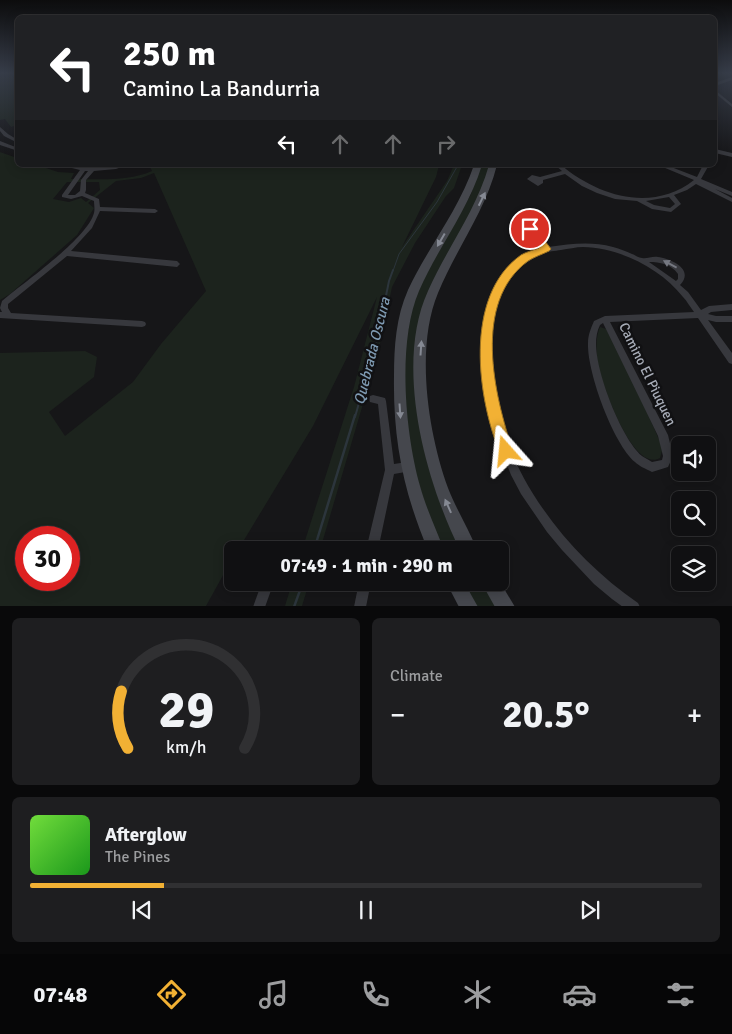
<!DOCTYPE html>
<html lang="en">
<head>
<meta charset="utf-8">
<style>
	:root { --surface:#101012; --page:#1e1e20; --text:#f1f3f6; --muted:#9c9d9f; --line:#303032; --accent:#f2b134 }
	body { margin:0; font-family:Signika,sans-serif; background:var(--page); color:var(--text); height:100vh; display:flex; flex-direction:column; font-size:19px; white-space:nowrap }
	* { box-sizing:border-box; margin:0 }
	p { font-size:16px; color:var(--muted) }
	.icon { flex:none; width:28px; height:28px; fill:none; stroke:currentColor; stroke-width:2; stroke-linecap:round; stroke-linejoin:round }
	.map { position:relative; height:606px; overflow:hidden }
	.panel { display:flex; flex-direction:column; gap:12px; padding:12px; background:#09090a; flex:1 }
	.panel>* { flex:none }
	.hud { position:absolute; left:15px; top:15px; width:702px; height:152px; border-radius:8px; box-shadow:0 2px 12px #0003,0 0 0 1px var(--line); background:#202124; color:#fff; overflow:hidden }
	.buttons { position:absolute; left:671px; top:436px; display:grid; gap:10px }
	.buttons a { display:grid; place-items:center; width:45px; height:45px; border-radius:8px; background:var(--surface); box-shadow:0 2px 12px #0003,0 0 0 1px var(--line); font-size:25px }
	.speed { position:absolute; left:15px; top:526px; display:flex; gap:10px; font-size:25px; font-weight:700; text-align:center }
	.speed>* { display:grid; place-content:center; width:65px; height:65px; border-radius:50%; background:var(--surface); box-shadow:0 2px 12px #0003,0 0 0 1px var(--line); line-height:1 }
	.speed .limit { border:8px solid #d22; background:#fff; color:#111 }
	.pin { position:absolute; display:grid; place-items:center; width:42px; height:42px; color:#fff; margin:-21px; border:2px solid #fff; border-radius:50%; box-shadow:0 1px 5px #0007 }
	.me { position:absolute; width:55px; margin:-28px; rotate:342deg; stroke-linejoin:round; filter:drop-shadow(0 0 4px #0008) }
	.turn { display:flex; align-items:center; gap:18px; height:105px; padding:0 25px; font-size:22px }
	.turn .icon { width:65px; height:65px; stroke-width:2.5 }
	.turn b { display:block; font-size:35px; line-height:42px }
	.lanes { display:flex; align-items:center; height:48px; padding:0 25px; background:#0003; justify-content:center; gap:25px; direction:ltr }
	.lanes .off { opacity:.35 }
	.big { font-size:38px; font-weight:700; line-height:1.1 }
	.panel .tile { flex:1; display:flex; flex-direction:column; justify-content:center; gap:8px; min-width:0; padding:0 18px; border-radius:8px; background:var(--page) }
	.panel .dial { align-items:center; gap:0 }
	.dial svg { height:130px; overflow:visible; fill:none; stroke:var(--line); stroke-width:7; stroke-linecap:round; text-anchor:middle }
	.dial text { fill:var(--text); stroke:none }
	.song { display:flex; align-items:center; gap:15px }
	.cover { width:60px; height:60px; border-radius:8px; background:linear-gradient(135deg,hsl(100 70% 55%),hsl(120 70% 35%)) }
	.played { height:5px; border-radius:2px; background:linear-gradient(90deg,var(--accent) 20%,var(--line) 20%) }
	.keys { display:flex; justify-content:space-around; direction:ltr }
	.heat { display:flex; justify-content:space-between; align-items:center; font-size:28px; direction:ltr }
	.panel .tiles { flex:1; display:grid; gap:12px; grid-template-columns:1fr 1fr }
	.tile:last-child { grid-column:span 2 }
	.trip { position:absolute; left:224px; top:541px; width:285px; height:50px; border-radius:8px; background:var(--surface); box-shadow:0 2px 12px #0003,0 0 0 1px var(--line); font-weight:700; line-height:50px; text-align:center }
	.tabs { display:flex; height:80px; justify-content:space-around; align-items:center; background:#060607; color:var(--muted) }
	.tabs .icon { width:35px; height:35px }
	.tabs .on { color:var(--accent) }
	.tabs b { font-size:22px; color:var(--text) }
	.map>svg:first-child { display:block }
	.green { fill:#1c231d; fill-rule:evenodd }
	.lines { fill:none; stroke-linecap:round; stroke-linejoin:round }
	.stream-far2 { stroke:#2c353c; stroke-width:1 }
	.stream-far1 { stroke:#2c353c; stroke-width:2 }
	.stream { stroke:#2c353c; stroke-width:2.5 }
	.street { fill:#37383d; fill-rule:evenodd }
	.secondary { fill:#45474d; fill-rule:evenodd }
	.oneway { fill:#858993 }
	.oneway2 { fill:#757881 }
	.route { fill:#f2b134; stroke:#9d7322 }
	.labels { text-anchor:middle; stroke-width:5; stroke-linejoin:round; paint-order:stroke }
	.street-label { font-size:14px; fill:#a8adb8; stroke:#111113 }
	.water-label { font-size:15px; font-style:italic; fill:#7f9bb3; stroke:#111113 }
</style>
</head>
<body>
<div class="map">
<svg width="732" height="607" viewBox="0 0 732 607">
	<rect width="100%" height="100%" fill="#161618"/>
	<g class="green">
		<polygon points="0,73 17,73 17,125 11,127 5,119 0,120"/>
		<path d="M0,152L17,158L18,165H37L58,172L74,173L71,179C98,179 127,182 152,171L149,165H439L436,177L402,247L447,181L454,165H462L454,188L446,196L415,243L392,287L378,353L320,550H302L354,387L377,297L313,426L238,550H232V559L206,606H0V353L85,351L97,357L94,377L49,412L65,436L133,382L161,344L206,291L154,173L141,178L116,181L88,203L94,208L77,235L10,294L0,300ZM67,182H99L100,190L86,202L81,198L69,202L53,199ZM26,538H69V580H26Z"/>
		<path d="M481,165H490L485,185L430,290L419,421C426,465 440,510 461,550H443L432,527L410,455L403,365L412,303L431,265L470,196Z"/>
		<path d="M600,327L606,329L634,383L661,444L662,451L660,458C632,474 599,378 597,358C596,348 596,336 600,327Z"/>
		<polygon points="292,583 309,583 302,606 285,606"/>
		<polygon points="460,583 481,583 497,606 474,606"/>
	</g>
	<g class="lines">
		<polyline class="stream-far2" points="393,271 399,254 437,202 458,165"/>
		<polyline class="stream-far1" points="355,417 377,340 389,281 393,270"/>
		<g class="stream">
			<polyline points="314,550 355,415"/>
			<polyline points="294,607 303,582"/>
		</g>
		<g class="street">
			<polygon points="732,77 732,80 715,86 715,83"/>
			<polygon points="715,90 732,104 732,107 715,93"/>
			<polygon points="0,127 8,134 18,140 18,143 4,136 0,131"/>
			<polygon points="0,141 18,148 18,151 0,145"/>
			<polygon points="715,149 732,153 732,157 715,153"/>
			<path d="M60,165L94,168L127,165L116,169L94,171L86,180V190L85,193L99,199L100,207L155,209L158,211L155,213L100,211L92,228L71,251L177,261L180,264L177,267L67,256L18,296L8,304V308L11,313L142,321L145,322L146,324L145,326L142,327L0,318V312H2L0,308L2,301C24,282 87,239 94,213C95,209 94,204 94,201L82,196L71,199L62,197V195L80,170ZM85,171H88L81,180L80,191L75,195H68Z"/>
			<path d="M555,165H561C598,196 652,213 694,180L658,165H666L697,177L703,165H709L701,179L732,192V196L715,189L732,198V202L696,184L687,190L674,195L681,204L671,212L652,209L637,201L615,199L597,193L582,186L565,174L543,180V183L538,186L527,179L532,175L540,177L562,171ZM669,197L675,204L670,208L654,205L646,201Z"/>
			<path d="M523,219L532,222L535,227L533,229L548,247C571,244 590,241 613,247C620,249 626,251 632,254C635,255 639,258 642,258C647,259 652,256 658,257C671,259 695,269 680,285L688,292L701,310L709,306L732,304V310L711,312L708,314L716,316H732V322H716L708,320L732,353V364L729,363L698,318L610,322L668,435L673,456L668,467L652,472C646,469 639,466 635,462C613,443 587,372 588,343C588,335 591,328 594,321L605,316L694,312C690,307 687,301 683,297C660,268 620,248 583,247C576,247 568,249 561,250C555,251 548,251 542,254C535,257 522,265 517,270C512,274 503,289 500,295C493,310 491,334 491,351C489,453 557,547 638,603L640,607H623L612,599L594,584L562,550L547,532L521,494L511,475L497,439L487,403L482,365L483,328L492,295L511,267L542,248L527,231L519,230L516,223ZM524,223L528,224V226H523V224ZM649,262C660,262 671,264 678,274V279L676,281ZM603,323L658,436L663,456L662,460L652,462C649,460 645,458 642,456C621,438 596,372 596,344C596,337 597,331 600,325Z"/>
			<polygon points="373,395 385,398 386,401 394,464 407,462 411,463 412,467 411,471 394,474 378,550 366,550 385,470 378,404 370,402 369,399 370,396"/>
			<polygon points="281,543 285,545 286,550 274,550 276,546"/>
			<polygon points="262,582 274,582 265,607 253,607"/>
			<polygon points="359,582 371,582 366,607 354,607"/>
		</g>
		<g class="secondary">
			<path d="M474,165H482C468,211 438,247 419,291C397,342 405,433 420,486C426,508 436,529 444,550H428C403,491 393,439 394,376C394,346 396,317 408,290C428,247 459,210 474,165Z"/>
			<path d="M489,165H497C485,212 456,249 438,293C415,348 428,433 448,488C456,509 469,529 477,550H460C425,480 394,365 428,291C447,248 476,211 489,165Z"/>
			<polygon points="446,582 464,582 478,607 459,607"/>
			<polygon points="481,582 500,582 515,607 495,607"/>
		</g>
	</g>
	<defs><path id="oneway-solid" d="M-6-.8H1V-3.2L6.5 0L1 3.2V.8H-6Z" transform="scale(1.25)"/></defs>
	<g class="oneway">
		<use href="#oneway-solid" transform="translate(482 199) rotate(-64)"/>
		<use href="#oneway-solid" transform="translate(441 240) rotate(120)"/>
		<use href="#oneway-solid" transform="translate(421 348) rotate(-86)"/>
		<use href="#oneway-solid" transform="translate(400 411) rotate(86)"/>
		<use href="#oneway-solid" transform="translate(448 506) rotate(-114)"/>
	</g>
	<use class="oneway2" href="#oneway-solid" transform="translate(670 264) rotate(-152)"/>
	<linearGradient id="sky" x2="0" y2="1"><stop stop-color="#0c0c0d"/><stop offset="0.46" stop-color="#363c48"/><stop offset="1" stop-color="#363c48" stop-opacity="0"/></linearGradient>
	<rect width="732" height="158" fill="url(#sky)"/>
	<path class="route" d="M530,225L534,226L551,249L549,251C543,254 534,257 528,261C472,302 494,395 513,451L511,456L506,458L501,456C477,399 463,296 521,255C526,252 533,250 539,248L524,229Z"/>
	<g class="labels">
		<g class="street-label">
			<text transform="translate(648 374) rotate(64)" y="5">Camino El Piuquen</text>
		</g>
		<g class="water-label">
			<text transform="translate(372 351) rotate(-76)" y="5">Quebrada Oscura</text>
		</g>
	</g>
</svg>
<div class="buttons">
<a><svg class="icon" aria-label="sound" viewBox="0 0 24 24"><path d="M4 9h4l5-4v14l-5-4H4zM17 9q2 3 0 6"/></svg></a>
<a><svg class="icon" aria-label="search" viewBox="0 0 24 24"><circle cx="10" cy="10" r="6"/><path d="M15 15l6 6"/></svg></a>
<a><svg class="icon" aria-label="layers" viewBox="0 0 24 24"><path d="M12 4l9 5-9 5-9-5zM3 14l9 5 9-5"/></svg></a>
</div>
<div class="speed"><div class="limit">30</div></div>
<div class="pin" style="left:530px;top:229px;background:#d93025"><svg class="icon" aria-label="arrive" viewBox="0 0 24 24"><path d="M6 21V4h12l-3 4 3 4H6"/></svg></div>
<svg class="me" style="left:506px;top:451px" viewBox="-20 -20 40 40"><path d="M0-17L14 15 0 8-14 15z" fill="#f2b134" stroke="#fff" stroke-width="4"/></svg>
<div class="trip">07:49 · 1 min · 290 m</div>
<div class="hud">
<div class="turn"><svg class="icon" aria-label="left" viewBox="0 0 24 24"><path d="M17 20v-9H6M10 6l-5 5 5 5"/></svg><div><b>250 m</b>Camino La Bandurria</div></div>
<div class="lanes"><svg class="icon" aria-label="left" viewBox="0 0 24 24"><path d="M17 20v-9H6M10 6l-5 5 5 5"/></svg><svg class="icon off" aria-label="ahead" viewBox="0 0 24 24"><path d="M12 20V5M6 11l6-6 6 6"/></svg><svg class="icon off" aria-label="ahead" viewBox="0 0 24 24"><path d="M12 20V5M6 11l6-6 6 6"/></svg><svg class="icon off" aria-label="right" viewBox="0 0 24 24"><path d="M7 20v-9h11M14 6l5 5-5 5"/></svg></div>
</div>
</div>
<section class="panel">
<div class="tiles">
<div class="tile dial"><svg viewBox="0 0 100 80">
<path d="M14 69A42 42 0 1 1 86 69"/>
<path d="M14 69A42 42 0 0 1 10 34" stroke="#f2b134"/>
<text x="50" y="56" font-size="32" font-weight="700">29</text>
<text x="50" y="72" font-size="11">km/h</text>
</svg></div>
<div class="tile"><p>Climate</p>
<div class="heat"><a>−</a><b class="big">20.5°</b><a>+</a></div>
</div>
<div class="tile">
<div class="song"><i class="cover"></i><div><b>Afterglow</b><p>The Pines</p></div></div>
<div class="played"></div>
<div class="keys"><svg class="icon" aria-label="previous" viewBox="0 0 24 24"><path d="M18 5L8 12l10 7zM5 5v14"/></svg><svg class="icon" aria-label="pause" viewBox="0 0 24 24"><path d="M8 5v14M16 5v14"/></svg><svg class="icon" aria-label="next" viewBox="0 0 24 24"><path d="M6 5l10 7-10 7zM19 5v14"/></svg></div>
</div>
</div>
</section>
<nav class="tabs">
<b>07:48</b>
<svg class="icon on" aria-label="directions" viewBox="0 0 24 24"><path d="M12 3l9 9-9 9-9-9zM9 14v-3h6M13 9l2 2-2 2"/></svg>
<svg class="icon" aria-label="music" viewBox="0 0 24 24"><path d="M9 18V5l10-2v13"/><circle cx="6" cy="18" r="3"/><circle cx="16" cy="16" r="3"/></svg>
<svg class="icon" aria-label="phone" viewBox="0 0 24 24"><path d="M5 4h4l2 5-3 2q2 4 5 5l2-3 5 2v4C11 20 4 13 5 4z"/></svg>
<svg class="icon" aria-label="climate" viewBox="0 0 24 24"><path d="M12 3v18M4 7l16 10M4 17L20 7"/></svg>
<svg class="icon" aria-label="car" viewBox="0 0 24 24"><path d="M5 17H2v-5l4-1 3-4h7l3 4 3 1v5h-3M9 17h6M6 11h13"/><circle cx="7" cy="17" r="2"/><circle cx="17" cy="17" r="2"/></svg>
<svg class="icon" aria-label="filters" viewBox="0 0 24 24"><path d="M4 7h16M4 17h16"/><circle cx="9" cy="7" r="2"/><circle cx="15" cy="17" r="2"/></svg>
</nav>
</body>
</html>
